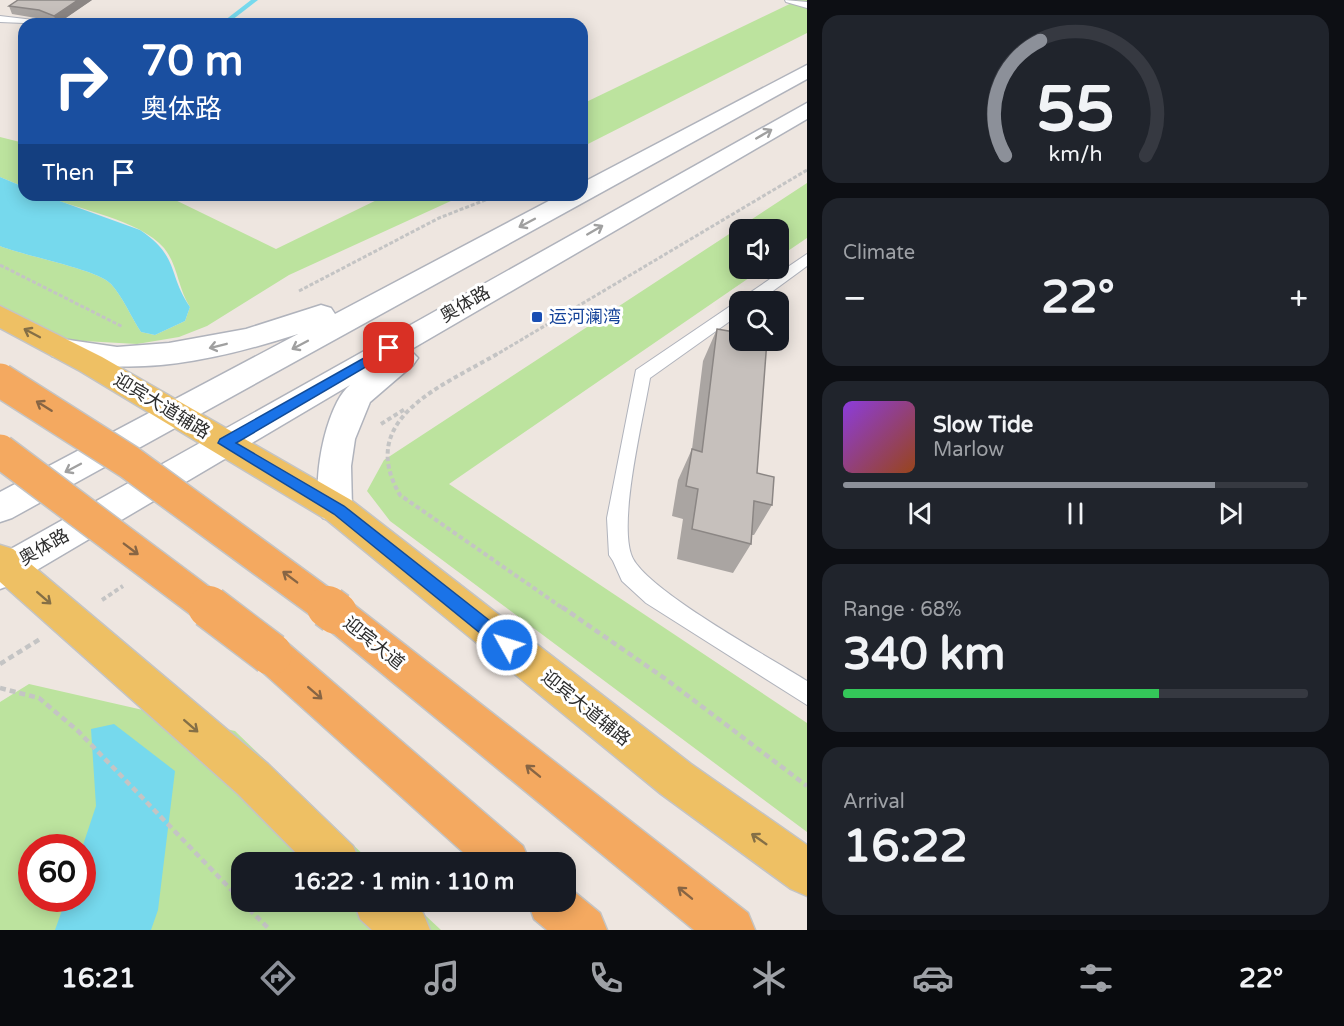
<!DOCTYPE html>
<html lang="en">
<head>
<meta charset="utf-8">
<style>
	:root { --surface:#171b24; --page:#20242c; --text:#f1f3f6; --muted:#9ea1a6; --line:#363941; --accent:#8c9099 }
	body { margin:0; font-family:"Varela Round","Noto Sans SC",sans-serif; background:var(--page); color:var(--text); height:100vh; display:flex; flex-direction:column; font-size:22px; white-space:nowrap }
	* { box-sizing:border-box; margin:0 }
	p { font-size:20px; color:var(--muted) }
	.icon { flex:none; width:33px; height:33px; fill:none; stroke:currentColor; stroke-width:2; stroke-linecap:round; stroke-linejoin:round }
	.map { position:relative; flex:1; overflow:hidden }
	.drawer { display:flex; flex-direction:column; gap:15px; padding:15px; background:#0d0f14; width:537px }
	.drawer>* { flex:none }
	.guide { position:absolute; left:18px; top:18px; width:570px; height:183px; border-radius:18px; box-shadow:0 3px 15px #0003; background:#1a4fa0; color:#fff; overflow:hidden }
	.tools { position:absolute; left:729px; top:219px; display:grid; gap:12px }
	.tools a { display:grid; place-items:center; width:60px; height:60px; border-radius:12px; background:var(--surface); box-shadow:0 3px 15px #0003; font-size:30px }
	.speed { position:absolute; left:18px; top:834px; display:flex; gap:12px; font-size:30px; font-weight:700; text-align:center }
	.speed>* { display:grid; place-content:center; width:78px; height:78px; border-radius:50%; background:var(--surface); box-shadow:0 3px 15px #0003; line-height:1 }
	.speed .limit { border:9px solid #d22; background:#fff; color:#111 }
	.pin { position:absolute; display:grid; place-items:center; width:51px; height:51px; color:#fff; margin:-26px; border-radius:12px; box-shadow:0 3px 9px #0006 }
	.me { position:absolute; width:66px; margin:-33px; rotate:309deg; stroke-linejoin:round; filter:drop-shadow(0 0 4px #0008) }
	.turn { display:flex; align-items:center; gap:21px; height:126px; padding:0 24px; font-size:27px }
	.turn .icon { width:78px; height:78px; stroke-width:2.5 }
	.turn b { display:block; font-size:42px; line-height:51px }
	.then { display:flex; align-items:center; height:57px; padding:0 24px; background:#0003; gap:12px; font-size:22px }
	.big { font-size:45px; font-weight:800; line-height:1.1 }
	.drawer .card { flex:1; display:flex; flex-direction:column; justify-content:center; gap:9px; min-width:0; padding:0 21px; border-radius:18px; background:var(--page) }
	.drawer .dial { align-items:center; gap:0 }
	.dial svg { height:156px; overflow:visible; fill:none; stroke:var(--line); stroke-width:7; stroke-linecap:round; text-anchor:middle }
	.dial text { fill:var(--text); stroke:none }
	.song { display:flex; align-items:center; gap:18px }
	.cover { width:72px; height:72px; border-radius:9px; background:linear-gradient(135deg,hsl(270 70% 55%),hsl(20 70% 35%)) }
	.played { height:6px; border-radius:3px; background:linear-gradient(90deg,var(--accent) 80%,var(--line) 80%) }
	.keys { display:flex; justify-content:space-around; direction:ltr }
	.heat { display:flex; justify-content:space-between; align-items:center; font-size:33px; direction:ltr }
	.charge { height:9px; border-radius:4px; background:linear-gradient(90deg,#34c759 68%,var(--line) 0) }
	.trip { position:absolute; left:231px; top:852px; width:345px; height:60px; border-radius:18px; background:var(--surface); box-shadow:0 3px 15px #0003; font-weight:800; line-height:60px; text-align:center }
	.tabs { display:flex; height:96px; justify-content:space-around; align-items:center; background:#090b0e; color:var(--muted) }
	.tabs .icon { width:42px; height:42px }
	.tabs .on { color:var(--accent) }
	.tabs b { font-size:27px; color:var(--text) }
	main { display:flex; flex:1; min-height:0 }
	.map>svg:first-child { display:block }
	.green { fill:#bce39e; fill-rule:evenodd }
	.water { fill:#76d9ed }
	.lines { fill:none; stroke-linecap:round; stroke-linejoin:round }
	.stream { fill:#76d9ed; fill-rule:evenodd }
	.service-casing { stroke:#b0b3bc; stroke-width:2 }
	.secondary-casing { stroke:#b0b3bc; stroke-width:3 }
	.primary-casing { stroke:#c4c4c4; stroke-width:3 }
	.trunk-casing { stroke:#c4c4c4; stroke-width:3 }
	.path-far2 { stroke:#c4c4c4; stroke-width:3; stroke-dasharray:4 2; stroke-linecap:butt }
	.path-far1 { stroke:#c4c4c4; stroke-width:4; stroke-dasharray:4.5 3; stroke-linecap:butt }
	.path { stroke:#c4c4c4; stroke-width:4.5; stroke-dasharray:6 4; stroke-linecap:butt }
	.service { fill:#fff; fill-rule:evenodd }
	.secondary { fill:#fff; fill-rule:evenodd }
	.primary { fill:#eec064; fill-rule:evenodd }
	.trunk { fill:#f4a960; fill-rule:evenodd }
	.trunk-bridge-far1-casing { stroke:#c4c4c4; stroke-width:36; stroke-linecap:butt }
	.trunk-bridge-casing { stroke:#c4c4c4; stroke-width:45; stroke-linecap:butt }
	.trunk-bridge-far1 { stroke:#f4a960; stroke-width:33 }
	.trunk-bridge { stroke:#f4a960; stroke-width:42 }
	.wall { fill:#aaa5a2 }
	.shaded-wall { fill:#8b8684 }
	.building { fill:#c6c0bc; stroke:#8b8684; stroke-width:1.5 }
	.oneway { stroke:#a0a0a0 }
	.oneway2 { stroke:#846f46 }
	.oneway3 { stroke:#876544 }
	.route { fill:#1a73e8; stroke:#114b97; stroke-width:1.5 }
	.transit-dot { fill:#1a4fb4; stroke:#fff; stroke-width:2 }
	.labels { text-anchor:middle; stroke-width:6; stroke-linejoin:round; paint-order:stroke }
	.street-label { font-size:18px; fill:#2d2d2d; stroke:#fff }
	.transit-label { font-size:18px; fill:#164399; stroke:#fff; text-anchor:start }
</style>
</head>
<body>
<main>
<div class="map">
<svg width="807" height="930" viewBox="0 0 807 930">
	<rect width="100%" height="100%" fill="#eee6e0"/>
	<g class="green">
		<polygon points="798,0 807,0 807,33 582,147 582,104"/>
		<polygon points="0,137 24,143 24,187 0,177"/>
		<polygon points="807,183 807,238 779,257 778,230 740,230 740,268 762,269 449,484 807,723 807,832 390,521 367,491 384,460"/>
		<path d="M43,195H165L276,249L387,195H464L289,275L207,326L179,337L137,344L48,339L0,318V246C24,256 97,269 111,284C123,297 131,317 141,332L155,335L185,321L190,307C178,289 178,265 164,248C139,219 78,210 43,195Z"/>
		<path d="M29,684L235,731L371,862H242V902H411L441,930H0V702ZM32,848H82V898H32Z"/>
	</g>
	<g class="water">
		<path d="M0,177L24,187V195H43L140,230C180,257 167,273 190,307L185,321L155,335L141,332C131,317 123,297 111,284C97,269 24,256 0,246Z"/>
		<polygon points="114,724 175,771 158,910 151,930 55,930 66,899 82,898 82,848 96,806 91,729"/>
	</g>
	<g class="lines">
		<polygon class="stream" points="251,0 258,0 227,24 220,24"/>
		<g class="service-casing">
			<g id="service">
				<polygon points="785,0 807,2 807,8 786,2"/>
				<polygon points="0,16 42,21 48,24 0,22"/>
				<path d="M807,254V266L758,302H740V314L650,378C643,420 619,517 631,554C640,587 773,659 807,681V705L646,603L622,581L613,561L609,555L607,518L636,370Z"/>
			</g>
		</g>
		<g class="secondary-casing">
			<g id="secondary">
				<path d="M807,65V79L12,518L0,522V492L298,334C220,359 133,380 52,356L47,349L52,342L62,339L117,347L169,343L246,329L321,305L331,308L335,314L560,195H582V183Z"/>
				<path d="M807,103V119L410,350L418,358L413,365L370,402L355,439L351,466L352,508L347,518L335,522L323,518C309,490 325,405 350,385L13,584L0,589V555Z"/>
			</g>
		</g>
		<g class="primary-casing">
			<g id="primary">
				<polygon points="0,306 102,357 351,500 691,764 807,845 807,896 791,889 661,794 327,520 80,371 0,328"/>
				<polygon points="0,545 13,549 268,764 353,846 360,862 305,862 238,794 0,582"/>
				<polygon points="354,902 411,902 423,913 430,930 372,930 360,919"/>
			</g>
		</g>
		<g class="trunk-casing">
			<g id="trunk">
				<polygon points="336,596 349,601 748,913 755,930 694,930 323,625 317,613 323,601"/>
				<polygon points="271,636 285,641 523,846 530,862 474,862 257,667 251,654 257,641"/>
				<polygon points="566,885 600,913 607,930 547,930 534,919 528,902 566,902"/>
			</g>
		</g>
		<g class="path-far2">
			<polyline points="0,265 123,327"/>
			<polyline points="299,291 439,218 498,195"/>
			<polyline points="494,356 807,170"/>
		</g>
		<g class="path-far1">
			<path d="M497,354C443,386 355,418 400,495L564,609"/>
			<polyline points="381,424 405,409"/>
			<polyline points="102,600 123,586"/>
		</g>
		<g class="path">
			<polyline points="562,607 667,680 807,786"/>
			<polyline points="0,664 40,639"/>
			<polyline points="0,688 39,698 78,731 242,901"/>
			<polyline points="242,902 270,930"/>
		</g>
		<use href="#service" class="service"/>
		<use href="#secondary" class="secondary"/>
		<use href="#primary" class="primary"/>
		<use href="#trunk" class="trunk"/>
		<g class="trunk-bridge-far1-casing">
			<g id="trunk-bridge-far1">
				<polyline points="0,380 129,462 330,609"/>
				<polyline points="0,451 211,609"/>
			</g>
		</g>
		<g class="trunk-bridge-casing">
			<g id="trunk-bridge">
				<polyline points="209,607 271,654"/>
				<polyline points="328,607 336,613"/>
			</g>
		</g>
		<use href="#trunk-bridge-far1" class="trunk-bridge-far1"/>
		<use href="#trunk-bridge" class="trunk-bridge"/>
	</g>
	<g class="wall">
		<polygon points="92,0 57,24 42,19 12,14 9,6"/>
		<polygon points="717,329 757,473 772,505 754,535 752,535 751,544 733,573 677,559 683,519 672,516 678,480 692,449 703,361"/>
	</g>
	<polygon class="shaded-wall" points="78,0 92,0 57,24 54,16"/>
	<g class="building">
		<polygon points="18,0 78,0 54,16 39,10 9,6"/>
		<polygon points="717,329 740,333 740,340 767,340 757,473 774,477 772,505 754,501 751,544 692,529 698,489 686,486 692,449 702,452"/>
	</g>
	<defs><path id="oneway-shaft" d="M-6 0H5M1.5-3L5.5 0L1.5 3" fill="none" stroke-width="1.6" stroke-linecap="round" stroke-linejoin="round" transform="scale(1.5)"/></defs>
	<g class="oneway">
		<use href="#oneway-shaft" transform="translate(764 134) rotate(-30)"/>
		<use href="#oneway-shaft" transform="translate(527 223) rotate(152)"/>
		<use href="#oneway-shaft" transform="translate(595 230) rotate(-30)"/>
		<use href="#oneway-shaft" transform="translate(300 345) rotate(152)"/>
		<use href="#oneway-shaft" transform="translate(218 346) rotate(166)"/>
		<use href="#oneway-shaft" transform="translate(73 468) rotate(152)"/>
	</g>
	<g class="oneway2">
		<use href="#oneway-shaft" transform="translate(32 333) rotate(-152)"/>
		<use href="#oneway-shaft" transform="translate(44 598) rotate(41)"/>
		<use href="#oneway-shaft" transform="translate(191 726) rotate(41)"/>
		<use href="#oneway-shaft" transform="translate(759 839) rotate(-145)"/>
	</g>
	<g class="oneway3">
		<use href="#oneway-shaft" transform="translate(44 406) rotate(-148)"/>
		<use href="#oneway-shaft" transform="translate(131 549) rotate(37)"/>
		<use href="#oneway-shaft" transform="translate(290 577) rotate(-143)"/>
		<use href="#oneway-shaft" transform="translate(315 693) rotate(41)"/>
		<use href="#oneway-shaft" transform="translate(533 771) rotate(-141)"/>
		<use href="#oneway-shaft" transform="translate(685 893) rotate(-141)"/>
	</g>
	<polygon class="route" points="389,344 395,348 393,351 236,443 344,506 513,639 515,645 513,650 507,652 501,650 334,514 218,443 220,439"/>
	<rect class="transit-dot" x="531" y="311" width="12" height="12" rx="3"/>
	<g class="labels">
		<g class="street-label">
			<text transform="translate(465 304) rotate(-30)" y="6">奥体路</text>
			<text transform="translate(162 406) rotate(31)" y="6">迎宾大道辅路</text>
			<text transform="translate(44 547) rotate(-30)" y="6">奥体路</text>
			<text transform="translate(374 643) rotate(39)" y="6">迎宾大道</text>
			<text transform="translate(586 708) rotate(39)" y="6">迎宾大道辅路</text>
		</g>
		<g class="transit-label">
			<text x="549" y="323">运河澜湾</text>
		</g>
	</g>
</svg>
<div class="tools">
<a><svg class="icon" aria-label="sound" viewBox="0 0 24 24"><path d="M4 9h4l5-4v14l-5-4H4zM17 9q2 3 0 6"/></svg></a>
<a><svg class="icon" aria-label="search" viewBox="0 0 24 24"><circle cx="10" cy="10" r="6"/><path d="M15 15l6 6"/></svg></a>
</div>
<div class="speed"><div class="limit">60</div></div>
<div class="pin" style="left:389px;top:348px;background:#d93025"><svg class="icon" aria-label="arrive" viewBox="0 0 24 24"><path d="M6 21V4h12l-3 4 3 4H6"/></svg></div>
<svg class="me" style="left:507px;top:645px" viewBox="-20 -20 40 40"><circle r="17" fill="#1a73e8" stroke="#fff" stroke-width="3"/><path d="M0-11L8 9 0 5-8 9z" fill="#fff"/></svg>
<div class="trip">16:22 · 1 min · 110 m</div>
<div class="guide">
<div class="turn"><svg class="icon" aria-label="right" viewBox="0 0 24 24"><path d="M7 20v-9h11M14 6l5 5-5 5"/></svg><div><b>70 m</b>奥体路</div></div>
<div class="then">Then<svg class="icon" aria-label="arrive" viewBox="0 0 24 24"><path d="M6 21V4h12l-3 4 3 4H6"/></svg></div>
</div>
</div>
<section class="drawer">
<div class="card dial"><svg viewBox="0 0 100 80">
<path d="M14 69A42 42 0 1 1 86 69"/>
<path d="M14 69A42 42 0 0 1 32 10" stroke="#8c9099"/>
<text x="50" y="56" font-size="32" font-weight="700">55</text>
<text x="50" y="72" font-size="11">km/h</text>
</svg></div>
<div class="card"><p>Climate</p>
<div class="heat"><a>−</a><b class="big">22°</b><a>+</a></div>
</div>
<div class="card">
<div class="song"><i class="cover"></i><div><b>Slow Tide</b><p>Marlow</p></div></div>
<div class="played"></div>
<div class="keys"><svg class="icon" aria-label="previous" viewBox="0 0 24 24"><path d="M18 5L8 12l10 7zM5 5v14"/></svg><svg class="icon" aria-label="pause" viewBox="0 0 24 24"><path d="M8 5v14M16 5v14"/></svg><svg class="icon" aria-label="next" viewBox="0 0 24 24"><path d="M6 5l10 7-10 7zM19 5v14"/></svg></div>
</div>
<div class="card"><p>Range · 68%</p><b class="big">340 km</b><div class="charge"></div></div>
<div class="card"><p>Arrival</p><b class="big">16:22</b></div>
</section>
</main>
<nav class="tabs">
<b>16:21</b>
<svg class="icon on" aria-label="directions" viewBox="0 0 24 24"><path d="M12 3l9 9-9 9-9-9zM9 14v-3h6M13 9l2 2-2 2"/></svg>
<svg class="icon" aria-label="music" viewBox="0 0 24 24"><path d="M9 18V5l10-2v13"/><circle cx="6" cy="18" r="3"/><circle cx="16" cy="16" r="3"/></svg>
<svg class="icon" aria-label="phone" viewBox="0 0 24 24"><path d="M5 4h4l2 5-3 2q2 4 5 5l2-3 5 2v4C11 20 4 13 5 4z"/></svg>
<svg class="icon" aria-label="climate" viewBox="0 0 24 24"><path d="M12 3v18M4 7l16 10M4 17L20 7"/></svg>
<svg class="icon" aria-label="car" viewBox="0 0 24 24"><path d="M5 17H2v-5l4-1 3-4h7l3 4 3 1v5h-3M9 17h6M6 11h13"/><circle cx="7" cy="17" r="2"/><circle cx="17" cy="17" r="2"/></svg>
<svg class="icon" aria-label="filters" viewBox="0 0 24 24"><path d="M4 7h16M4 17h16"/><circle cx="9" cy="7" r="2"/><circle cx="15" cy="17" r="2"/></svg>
<b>22°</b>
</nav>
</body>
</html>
